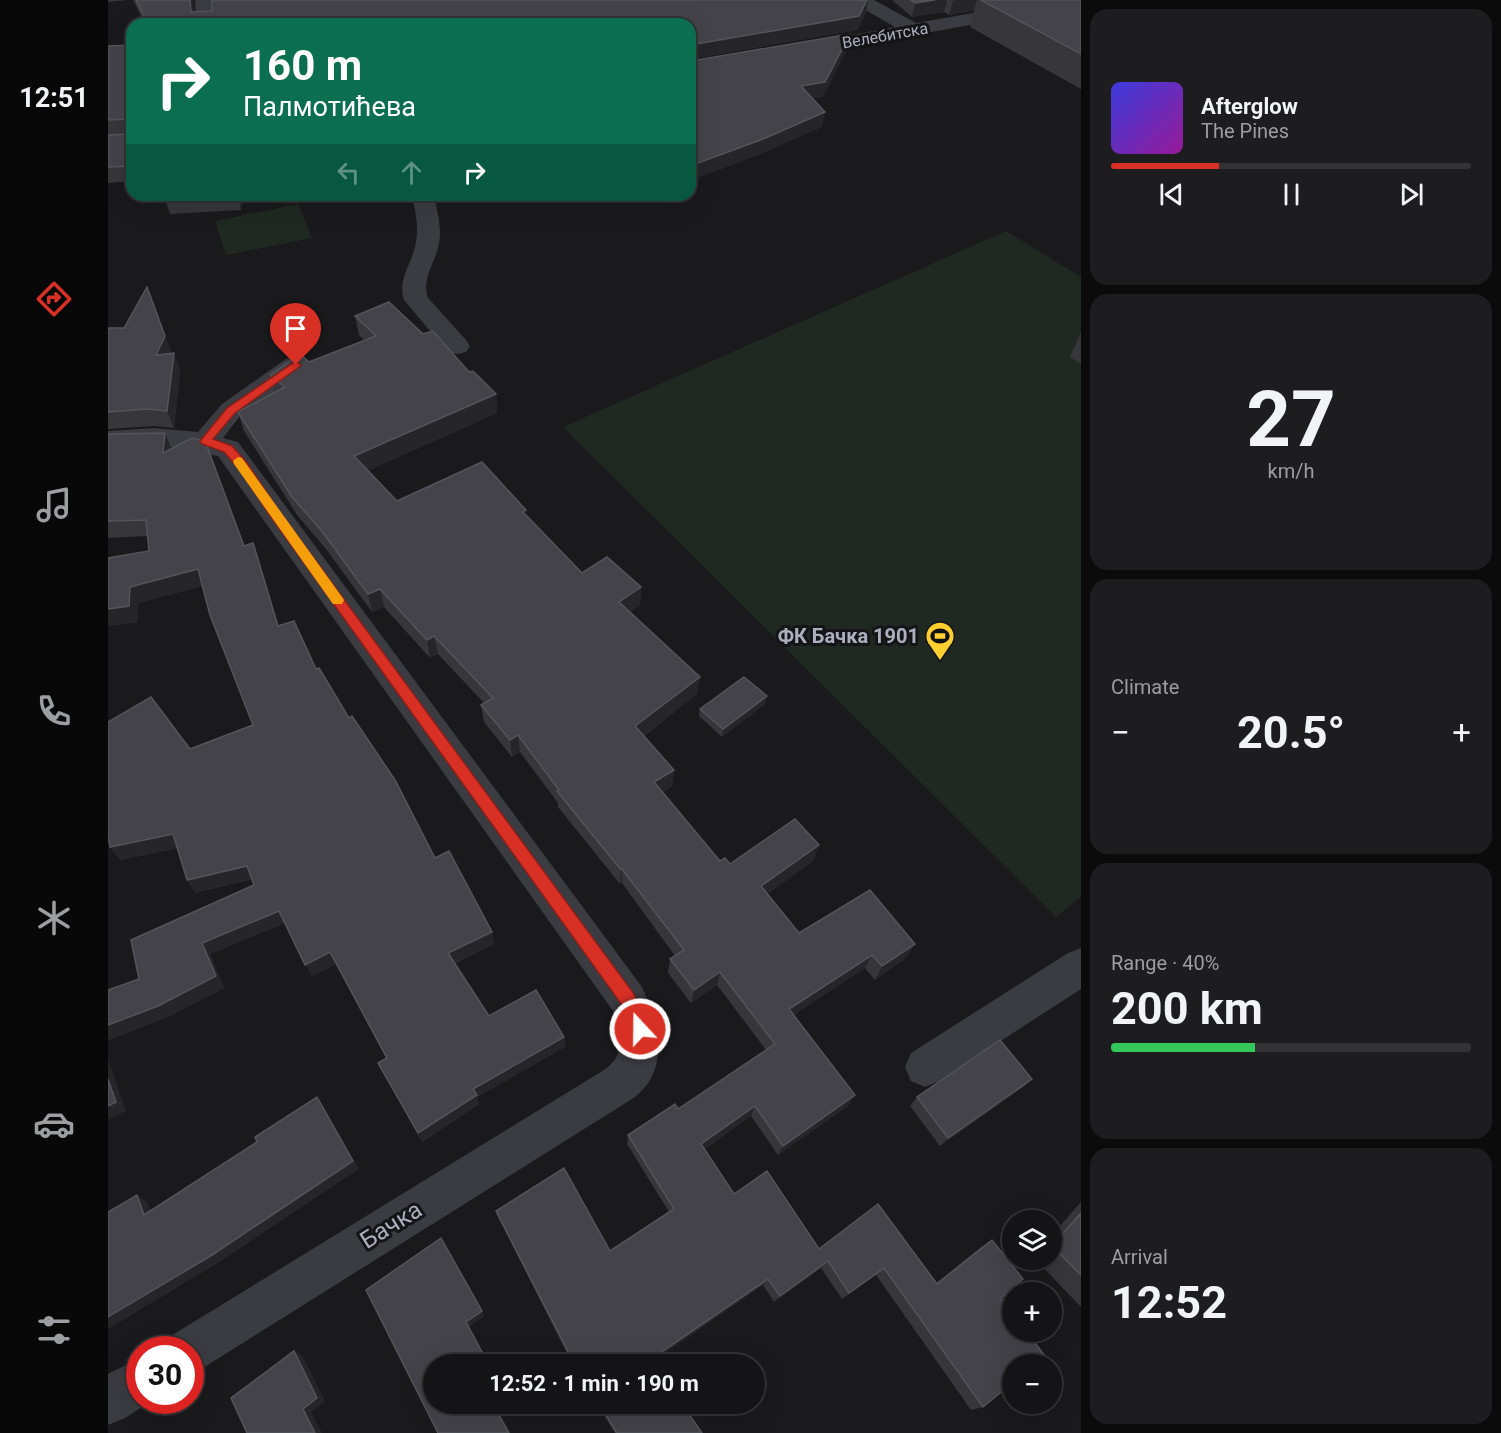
<!DOCTYPE html>
<html lang="en">
<head>
<meta charset="utf-8">
<style>
	:root { --surface:#141416; --page:#1d1d1f; --text:#f1f3f6; --muted:#9d9ea1; --line:#333335; --accent:#d93025 }
	body { margin:0; font-family:Roboto,sans-serif; background:var(--page); color:var(--text); height:100vh; display:flex; flex-direction:column; font-size:22px; white-space:nowrap }
	* { box-sizing:border-box; margin:0 }
	p { font-size:20px; color:var(--muted) }
	.icon { flex:none; width:33px; height:33px; fill:none; stroke:currentColor; stroke-width:2; stroke-linecap:round; stroke-linejoin:round }
	.map { position:relative; flex:1; overflow:hidden }
	.details { display:flex; flex-direction:column; gap:9px; padding:9px; background:#0b0b0c; width:420px }
	.details>* { flex:none }
	.banner { position:absolute; left:18px; top:18px; width:570px; height:183px; border-radius:18px; box-shadow:0 6px 24px #0002,0 0 0 2px var(--line); background:#0b6e4f; color:#fff; overflow:hidden }
	.controls { position:absolute; left:894px; top:1210px; display:grid; gap:12px }
	.controls a { display:grid; place-items:center; width:60px; height:60px; border-radius:50%; background:var(--surface); box-shadow:0 6px 24px #0002,0 0 0 2px var(--line); font-size:30px }
	.speed { position:absolute; left:18px; top:1336px; display:flex; gap:12px; font-size:30px; font-weight:700; text-align:center }
	.speed>* { display:grid; place-content:center; width:78px; height:78px; border-radius:50%; background:var(--surface); box-shadow:0 6px 24px #0002,0 0 0 2px var(--line); line-height:1 }
	.speed .limit { border:9px solid #d22; background:#fff; color:#111 }
	.pin { position:absolute; display:grid; place-items:center; width:51px; height:51px; color:#fff; margin:-62px -26px; border-radius:50% 50% 50% 0; rotate:-45deg; box-shadow:0 0 6px #0007 }
	.pin .icon { rotate:45deg }
	.me { position:absolute; width:66px; margin:-33px; rotate:339deg; stroke-linejoin:round; filter:drop-shadow(0 0 4px #0008) }
	.turn { display:flex; align-items:center; gap:21px; height:126px; padding:0 18px; font-size:27px }
	.turn .icon { width:78px; height:78px; stroke-width:2.5 }
	.turn b { display:block; font-size:42px; line-height:51px }
	.lanes { display:flex; align-items:center; height:57px; padding:0 18px; background:#0003; justify-content:center; gap:30px; direction:ltr }
	.lanes .off { opacity:.35 }
	.big { font-size:45px; font-weight:700; line-height:1.1 }
	.details .tile { flex:1; display:flex; flex-direction:column; justify-content:center; gap:9px; min-width:0; padding:0 21px; border-radius:18px; background:var(--page) }
	.details .dial { align-items:center; gap:0 }
	.dial b { font-size:78px; line-height:1 }
	.song { display:flex; align-items:center; gap:18px }
	.cover { width:72px; height:72px; border-radius:9px; background:linear-gradient(135deg,hsl(240 70% 55%),hsl(300 70% 35%)) }
	.played { height:6px; border-radius:3px; background:linear-gradient(90deg,var(--accent) 30%,var(--line) 30%) }
	.keys { display:flex; justify-content:space-around; direction:ltr }
	.heat { display:flex; justify-content:space-between; align-items:center; font-size:33px; direction:ltr }
	.charge { height:9px; border-radius:4px; background:linear-gradient(90deg,#34c759 40%,var(--line) 0) }
	.trip { position:absolute; left:315px; top:1354px; width:342px; height:60px; border-radius:30px; background:var(--surface); box-shadow:0 6px 24px #0002,0 0 0 2px var(--line); font-weight:700; line-height:60px; text-align:center }
	main { display:flex; flex:1; min-height:0 }
	.menu { display:flex; flex-direction:column; width:108px; justify-content:space-around; align-items:center; background:#080809; color:var(--muted) }
	.menu .icon { width:42px; height:42px }
	.menu .current { color:var(--accent) }
	.menu b { font-size:27px; color:var(--text) }
	.map>svg:first-child { display:block }
	.green { fill:#1f2922 }
	.lines { fill:none; stroke-linecap:round; stroke-linejoin:round }
	.minor { fill:#3b3b42; fill-rule:evenodd }
	.wall { fill:#37363b }
	.shaded-wall { fill:#262529 }
	.building { fill:#434349; stroke:#54545b; stroke-width:1.5 }
	.route { fill:#d93025; stroke:#8d1f18; stroke-width:1.5 }
	.slow { fill:#f59e0b }
	.labels { text-anchor:middle; stroke-width:6; stroke-linejoin:round; paint-order:stroke }
	.far-street-label { font-size:16px; fill:#acafbd; stroke:#151518 }
	.poi-label { font-size:20px; font-weight:bold; fill:#acafbd; stroke:#151518; text-anchor:end }
	.near-street-label { font-size:24px; fill:#acafbd; stroke:#151518 }
</style>
</head>
<body>
<main>
<nav class="menu">
<b>12:51</b>
<svg class="icon current" aria-label="directions" viewBox="0 0 24 24"><path d="M12 3l9 9-9 9-9-9zM9 14v-3h6M13 9l2 2-2 2"/></svg>
<svg class="icon" aria-label="music" viewBox="0 0 24 24"><path d="M9 18V5l10-2v13"/><circle cx="6" cy="18" r="3"/><circle cx="16" cy="16" r="3"/></svg>
<svg class="icon" aria-label="phone" viewBox="0 0 24 24"><path d="M5 4h4l2 5-3 2q2 4 5 5l2-3 5 2v4C11 20 4 13 5 4z"/></svg>
<svg class="icon" aria-label="climate" viewBox="0 0 24 24"><path d="M12 3v18M4 7l16 10M4 17L20 7"/></svg>
<svg class="icon" aria-label="car" viewBox="0 0 24 24"><path d="M5 17H2v-5l4-1 3-4h7l3 4 3 1v5h-3M9 17h6M6 11h13"/><circle cx="7" cy="17" r="2"/><circle cx="17" cy="17" r="2"/></svg>
<svg class="icon" aria-label="filters" viewBox="0 0 24 24"><path d="M4 7h16M4 17h16"/><circle cx="9" cy="7" r="2"/><circle cx="15" cy="17" r="2"/></svg>
</nav>
<div class="map">
<svg width="973" height="1433" viewBox="0 0 973 1433">
	<rect width="100%" height="100%" fill="#1a1a1d"/>
	<g class="green">
		<polygon points="190,204 204,238 118,255 107,221"/>
		<polygon points="898,231 973,277 973,897 948,917 455,427"/>
	</g>
	<g class="lines">
		<g class="minor">
			<polygon points="87,0 105,0 106,24 88,24"/>
			<polygon points="744,0 766,0 808,23 941,0 973,0 973,5 696,55 689,53 686,49 689,45 787,27 747,4"/>
			<path d="M304,195H326C329,210 334,227 331,243C328,262 313,278 320,298L358,340L362,346L358,352L349,354L340,352L296,300C289,278 305,263 308,242C311,226 307,210 304,195Z"/>
			<path d="M187,357L196,359L200,365L196,371L132,416L115,438L130,442L534,987C550,1024 564,1071 524,1099L98,1366L82,1373V1350H59L66,1334L496,1070C519,1054 513,1034 505,1011L110,456L61,447L0,449V431L46,428L90,432L114,404L178,359Z"/>
			<polygon points="973,948 973,989 831,1081 817,1087 803,1081 797,1067 803,1053 960,953"/>
			<polygon points="32,1358 32,1401 43,1401 17,1418 0,1425 0,1374"/>
		</g>
	</g>
	<g class="wall">
		<polygon points="0,0 20,0 0,2"/>
		<polygon points="25,0 85,0 86,12 760,0 758,13 749,30 582,59 582,24 37,24"/>
		<polygon points="784,0 973,0 973,89 862,27 866,10 841,15 836,12 804,17"/>
		<polygon points="24,45 24,181 0,183 0,46"/>
		<polygon points="135,195 133,210 62,214 57,199"/>
		<polygon points="247,316 315,334 388,394 389,413 260,470 289,501 418,516 474,573 533,587 532,605 522,612 592,677 589,694 536,736 566,770 564,786 554,793 612,861 622,864 706,860 659,894 691,933 799,957 767,980 757,968 685,1015 747,1095 740,1106 670,1155 643,1116 597,1149 626,1194 711,1249 828,1283 873,1247 884,1240 893,1298 875,1407 863,1410 768,1275 734,1299 713,1268 666,1302 655,1285 544,1362 546,1365 465,1365 391,1219 388,1211 502,1251 561,1212 519,1144 520,1135 570,1109 658,1050 609,985 583,1003 560,973 562,959 567,956 514,883 512,884 450,807 450,803 412,752 404,757 376,722 373,705 376,703 330,654 322,658 276,607 264,612 218,549 189,515 136,431 130,412 167,392 162,375 201,362 256,340 251,335"/>
		<polygon points="0,328 63,353 66,353 72,370 66,428 46,426 0,429"/>
		<polygon points="973,332 973,364 962,357"/>
		<polygon points="0,434 63,449 136,546 145,543 151,559 170,626 208,669 327,858 384,932 386,944 347,963 381,1016 456,1037 457,1047 369,1097 371,1104 314,1142 270,1063 278,1058 228,964 204,976 177,923 102,954 116,988 60,1017 0,1040 0,990 31,979 146,885 144,879 87,893 69,848 12,860 2,847 82,749 145,725 94,586 30,603 29,622 0,626 41,551 39,536 0,538"/>
		<polygon points="657,704 614,737 591,716 592,709"/>
		<polygon points="924,1079 914,1088 832,1146 802,1106 809,1097"/>
		<polygon points="973,1202 973,1307 928,1260 944,1260 944,1235"/>
		<polygon points="489,1404 573,1404 594,1433 507,1433"/>
	</g>
	<g class="shaded-wall">
		<polygon points="82,0 85,0 86,24 83,12"/>
		<polygon points="760,0 758,13 749,30 582,59 582,45"/>
		<polygon points="827,0 839,0 836,12 804,17 807,3"/>
		<polygon points="849,0 869,0 866,10 841,15 845,1"/>
		<polygon points="742,34 740,48 715,97 691,100 693,86"/>
		<polygon points="717,112 714,127 653,154 582,181 582,166"/>
		<polygon points="129,195 135,195 133,210"/>
		<polygon points="329,195 368,195 329,200"/>
		<polygon points="57,336 64,353 54,371 48,355"/>
		<polygon points="66,353 72,370 66,428 59,411"/>
		<polygon points="388,394 389,413 251,475 246,456"/>
		<polygon points="57,433 64,450 55,453"/>
		<polygon points="145,543 151,559 175,642 170,626"/>
		<polygon points="90,569 97,585 30,603 29,622 0,626 0,609 22,587"/>
		<polygon points="533,587 532,605 510,620 511,602"/>
		<polygon points="272,589 276,607 264,612 260,594"/>
		<polygon points="326,636 330,654 322,658 319,640"/>
		<polygon points="592,677 589,694 526,743 527,726"/>
		<polygon points="659,696 657,704 614,737 615,729"/>
		<polygon points="410,735 412,752 404,757 402,740"/>
		<polygon points="566,770 564,786 544,799 546,782"/>
		<polygon points="65,834 73,848 12,860 2,847"/>
		<polygon points="711,845 706,860 649,901 653,886"/>
		<polygon points="139,866 146,879 87,893 79,880"/>
		<polygon points="514,869 514,883 512,884 513,870"/>
		<polygon points="171,911 177,923 102,954 116,988 60,1017 0,1040 0,1025 94,943"/>
		<polygon points="384,932 386,944 343,964 340,953"/>
		<polygon points="807,944 799,957 767,980 774,966"/>
		<polygon points="222,952 228,964 204,976 197,965"/>
		<polygon points="764,955 757,968 676,1022 681,1009"/>
		<polygon points="612,972 609,985 583,1003 586,990"/>
		<polygon points="456,1037 457,1047 369,1097 371,1104 314,1142 310,1133 365,1089"/>
		<polygon points="0,1060 1,1062 18,1111 0,1120"/>
		<polygon points="924,1079 914,1088 832,1146 840,1138"/>
		<polygon points="747,1095 740,1106 670,1155 675,1146"/>
		<polygon points="209,1097 215,1106 251,1169 113,1261 0,1329 0,1317"/>
		<polygon points="647,1106 643,1116 590,1154 593,1144"/>
		<polygon points="29,1195 39,1202 47,1222 36,1215"/>
		<polygon points="333,1238 376,1316 361,1327 382,1365 358,1322"/>
		<polygon points="720,1261 713,1268 666,1302 672,1296"/>
		<polygon points="660,1279 655,1285 541,1364 542,1360"/>
		<polygon points="186,1351 194,1355 217,1401 203,1412 214,1433 207,1433 195,1409"/>
		<polygon points="385,1404 386,1404 402,1433 401,1433"/>
	</g>
	<g class="building">
		<polygon points="28,0 82,0 83,12 104,11 104,0 759,0 751,16 582,45 582,24 40,24"/>
		<polygon points="803,0 827,0 807,3"/>
		<polygon points="873,0 973,0 973,54"/>
		<polygon points="742,34 717,82 693,86 717,112 655,139 582,166 582,60 583,61"/>
		<polygon points="24,45 24,166 0,167 0,135 21,134 21,119 0,120 0,46"/>
		<polygon points="57,195 129,195 57,199"/>
		<polygon points="39,287 57,336 48,355 66,353 59,411 39,409 0,412 0,328 16,328"/>
		<polygon points="281,302 315,334 325,331 361,372 365,371 388,394 246,456 289,501 374,462 418,510 415,512 474,573 499,557 533,587 511,602 592,677 527,726 566,770 546,782 612,861 617,858 622,864 687,819 711,845 653,886 691,933 762,890 807,944 774,966 764,955 681,1009 747,1095 675,1146 647,1106 593,1144 626,1194 659,1171 711,1249 770,1204 829,1284 884,1240 915,1279 893,1298 904,1313 904,1332 919,1332 937,1356 926,1365 904,1365 904,1383 875,1407 776,1268 741,1293 720,1261 672,1296 660,1279 542,1360 546,1365 467,1365 388,1211 456,1168 502,1251 566,1209 520,1135 567,1104 570,1109 667,1044 612,972 586,990 562,959 576,950 514,869 513,870 449,791 451,790 410,735 402,740 373,705 385,698 326,636 319,640 272,589 260,594 213,530 184,497 130,412 177,387 162,375 192,354 201,362 268,336 247,316"/>
		<polygon points="57,433 55,453 84,438 97,441 136,546 145,543 170,626 186,621 208,669 211,668 241,718 244,716 287,780 327,858 341,851 384,932 340,953 381,1016 428,990 456,1037 365,1089 369,1095 310,1133 270,1063 279,1058 222,952 197,965 171,911 94,943 108,976 50,1006 0,1025 0,990 31,979 23,940 146,885 139,866 79,880 65,834 2,847 0,836 0,722 43,697 82,749 145,725 102,615 90,569 22,587 21,606 0,609 0,558 41,551 38,520 0,521 0,434"/>
		<polygon points="636,677 659,696 615,729 592,709"/>
		<polygon points="892,1040 924,1079 840,1138 809,1097"/>
		<polygon points="0,1079 8,1102 0,1106"/>
		<polygon points="209,1097 245,1161 104,1255 0,1317 0,1212 29,1195 36,1215 149,1142 147,1137"/>
		<polygon points="973,1213 973,1275 944,1246"/>
		<polygon points="333,1238 374,1311 358,1322 381,1365 326,1365 326,1404 385,1404 401,1433 330,1433 258,1290"/>
		<polygon points="186,1351 209,1398 195,1409 207,1433 139,1433 123,1398"/>
		<polygon points="491,1404 574,1404 594,1433 509,1433"/>
	</g>
	<polygon class="route" points="188,361 193,365 191,367 127,413 105,439 124,446 139,463 171,511 526,994 540,1029 537,1035 532,1037 526,1035 514,1005 163,517 131,469 116,452 94,444 92,441 119,408"/>
	<polygon class="slow" points="130,457 134,458 234,597 236,600 234,604 225,604 126,464 125,461"/>
	<defs>
		<g id="stadium-pin" transform="scale(1.5)"><path d="M0 17L-7.5 6A9.5 9.5 0 1 1 7.5 6Z" fill="#ffcf30" stroke="#151518"/><path d="M0-5a6.5 5 0 1 0 0 10a6.5 5 0 1 0 0-10ZM-3.5-1.8h7v3.6h-7Z" fill="#111"/></g>
	</defs>
	<g fill-rule="evenodd">
		<use href="#stadium-pin" x="832" y="636"/>
	</g>
	<g class="labels">
		<g class="far-street-label">
			<text transform="translate(777 35) rotate(-10)" y="6">Велебитска</text>
		</g>
		<g class="poi-label">
			<text x="811" y="643">ФК Бачка 1901</text>
		</g>
		<g class="near-street-label">
			<text transform="translate(283 1225) rotate(-32)" y="8">Бачка</text>
		</g>
	</g>
</svg>
<div class="controls">
<a><svg class="icon" aria-label="layers" viewBox="0 0 24 24"><path d="M12 4l9 5-9 5-9-5zM3 14l9 5 9-5"/></svg></a>
<a>+</a>
<a>−</a>
</div>
<div class="speed"><div class="limit">30</div></div>
<div class="pin" style="left:188px;top:365px;background:#d93025"><svg class="icon" aria-label="arrive" viewBox="0 0 24 24"><path d="M6 21V4h12l-3 4 3 4H6"/></svg></div>
<svg class="me" style="left:532px;top:1029px" viewBox="-20 -20 40 40"><circle r="17" fill="#d93025" stroke="#fff" stroke-width="3"/><path d="M0-11L8 9 0 5-8 9z" fill="#fff"/></svg>
<div class="trip">12:52 · 1 min · 190 m</div>
<div class="banner">
<div class="turn"><svg class="icon" aria-label="right" viewBox="0 0 24 24"><path d="M7 20v-9h11M14 6l5 5-5 5"/></svg><div><b>160 m</b>Палмотићева</div></div>
<div class="lanes"><svg class="icon off" aria-label="left" viewBox="0 0 24 24"><path d="M17 20v-9H6M10 6l-5 5 5 5"/></svg><svg class="icon off" aria-label="ahead" viewBox="0 0 24 24"><path d="M12 20V5M6 11l6-6 6 6"/></svg><svg class="icon" aria-label="right" viewBox="0 0 24 24"><path d="M7 20v-9h11M14 6l5 5-5 5"/></svg></div>
</div>
</div>
<section class="details">
<div class="tile">
<div class="song"><i class="cover"></i><div><b>Afterglow</b><p>The Pines</p></div></div>
<div class="played"></div>
<div class="keys"><svg class="icon" aria-label="previous" viewBox="0 0 24 24"><path d="M18 5L8 12l10 7zM5 5v14"/></svg><svg class="icon" aria-label="pause" viewBox="0 0 24 24"><path d="M8 5v14M16 5v14"/></svg><svg class="icon" aria-label="next" viewBox="0 0 24 24"><path d="M6 5l10 7-10 7zM19 5v14"/></svg></div>
</div>
<div class="tile dial"><b>27</b><p>km/h</p></div>
<div class="tile"><p>Climate</p>
<div class="heat"><a>−</a><b class="big">20.5°</b><a>+</a></div>
</div>
<div class="tile"><p>Range · 40%</p><b class="big">200 km</b><div class="charge"></div></div>
<div class="tile"><p>Arrival</p><b class="big">12:52</b></div>
</section>
</main>
</body>
</html>
